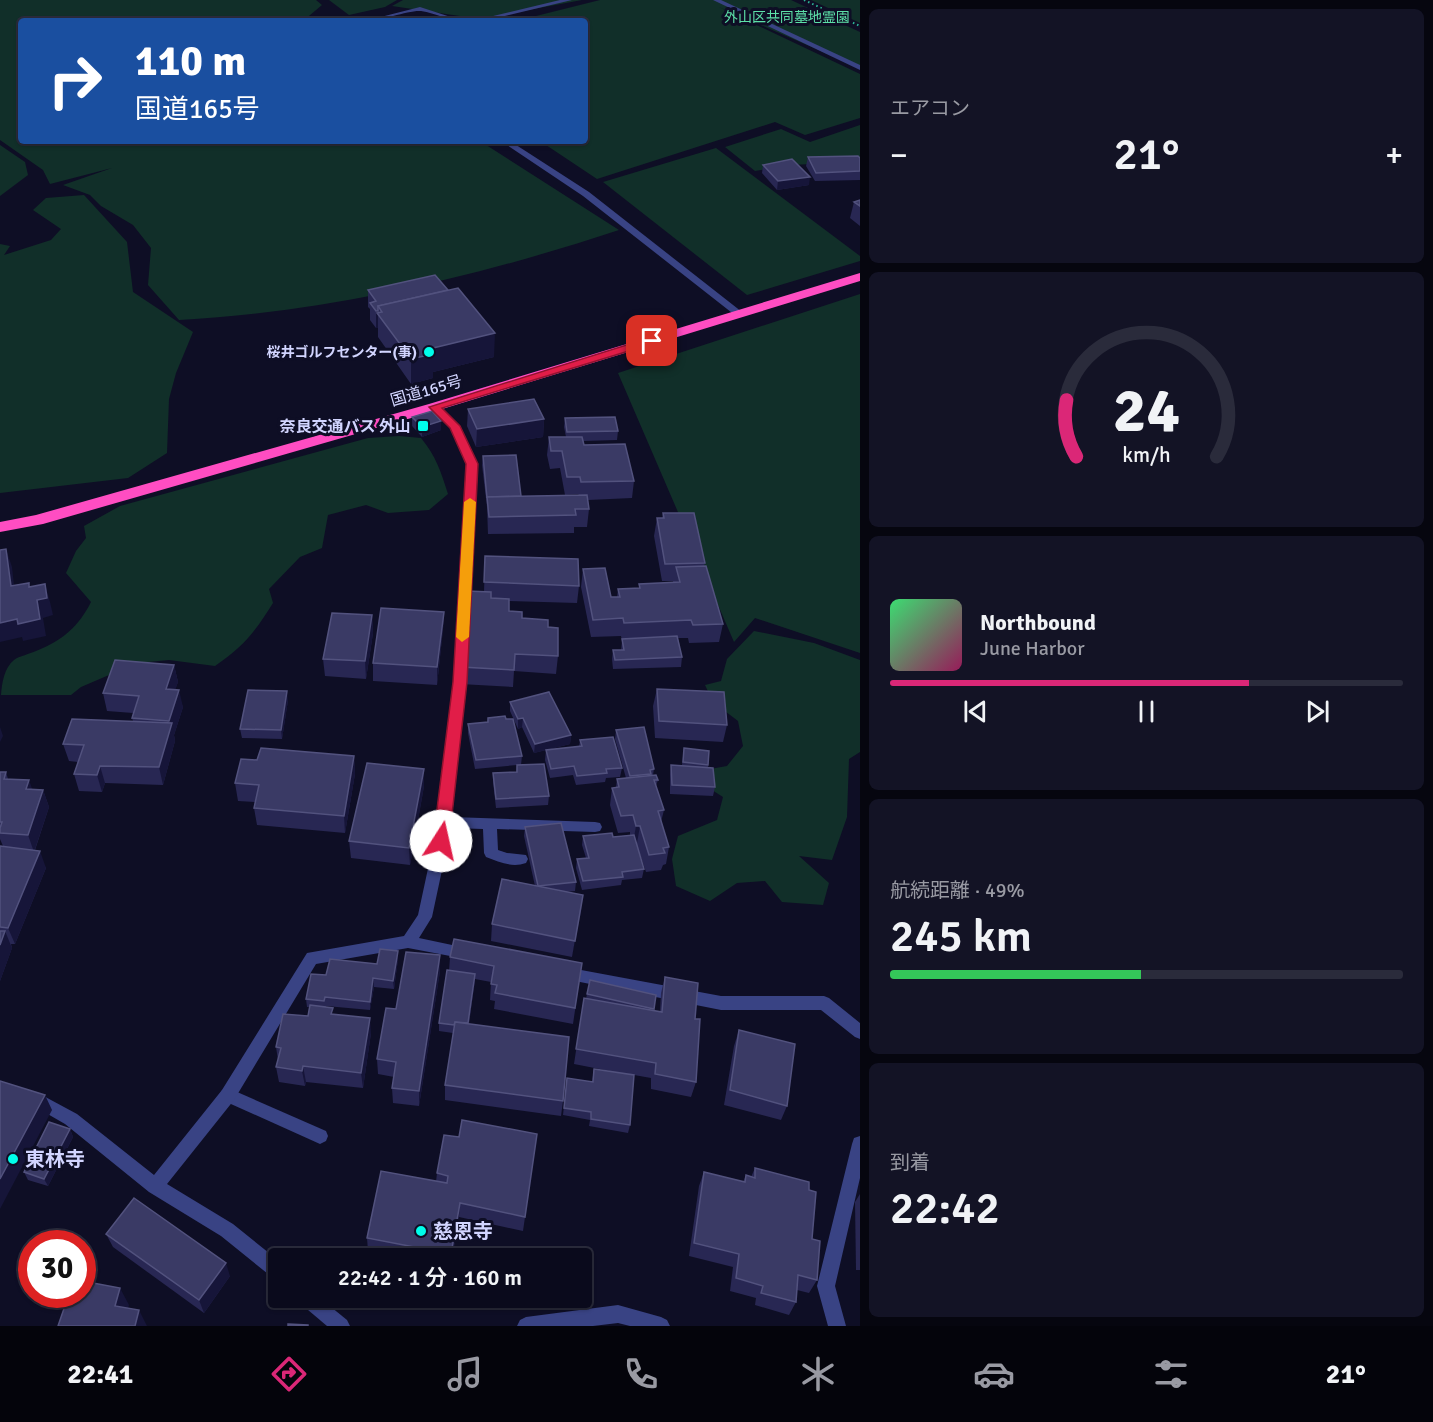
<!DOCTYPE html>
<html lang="ja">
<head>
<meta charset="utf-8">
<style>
	:root { --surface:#0a0a1c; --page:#131325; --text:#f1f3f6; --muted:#999aa3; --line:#2a2b3b; --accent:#db2777 }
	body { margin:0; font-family:Signika,"Noto Sans JP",sans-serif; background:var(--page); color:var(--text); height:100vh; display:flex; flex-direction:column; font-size:22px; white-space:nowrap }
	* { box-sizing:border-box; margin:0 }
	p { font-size:20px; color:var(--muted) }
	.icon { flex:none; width:33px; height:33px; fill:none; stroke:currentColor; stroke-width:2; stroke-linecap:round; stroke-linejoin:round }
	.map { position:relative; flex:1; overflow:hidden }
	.drawer { display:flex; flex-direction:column; gap:9px; padding:9px; background:#06060f; width:573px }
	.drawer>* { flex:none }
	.banner { position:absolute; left:18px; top:18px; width:570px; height:126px; border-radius:6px; box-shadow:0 2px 4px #0004,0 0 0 2px var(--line); background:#1a4fa0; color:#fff; overflow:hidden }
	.speed { position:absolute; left:18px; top:1230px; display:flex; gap:12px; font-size:30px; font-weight:700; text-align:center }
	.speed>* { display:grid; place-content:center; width:78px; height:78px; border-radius:50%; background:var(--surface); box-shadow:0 2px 4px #0004,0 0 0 2px var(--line); line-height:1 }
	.speed .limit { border:9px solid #d22; background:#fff; color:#111 }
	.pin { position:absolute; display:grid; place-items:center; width:51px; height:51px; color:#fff; margin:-26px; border-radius:12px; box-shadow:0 3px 9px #0006 }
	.me { position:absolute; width:66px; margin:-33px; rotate:10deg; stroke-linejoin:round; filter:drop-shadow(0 0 4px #0008) }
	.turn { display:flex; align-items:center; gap:21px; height:126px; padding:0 18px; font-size:27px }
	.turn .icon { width:78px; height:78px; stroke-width:2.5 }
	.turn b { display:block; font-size:42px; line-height:51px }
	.big { font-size:45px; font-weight:600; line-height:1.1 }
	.drawer .card { flex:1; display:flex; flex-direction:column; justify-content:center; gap:9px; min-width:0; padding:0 21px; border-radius:9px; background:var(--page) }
	.drawer .dial { align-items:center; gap:0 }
	.dial svg { height:156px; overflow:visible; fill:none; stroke:var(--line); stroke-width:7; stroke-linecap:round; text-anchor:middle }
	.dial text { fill:var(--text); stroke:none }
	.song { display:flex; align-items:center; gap:18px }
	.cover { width:72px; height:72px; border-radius:9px; background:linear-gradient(135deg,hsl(140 70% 55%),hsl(330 70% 35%)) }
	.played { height:6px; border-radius:3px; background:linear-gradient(90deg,var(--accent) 70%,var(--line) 70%) }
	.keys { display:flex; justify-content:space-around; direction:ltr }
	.heat { display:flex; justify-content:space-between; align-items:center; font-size:33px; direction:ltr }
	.charge { height:9px; border-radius:4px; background:linear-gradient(90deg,#34c759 49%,var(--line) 0) }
	.trip { position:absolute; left:268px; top:1248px; width:324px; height:60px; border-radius:6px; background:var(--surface); box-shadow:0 2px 4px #0004,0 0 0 2px var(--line); font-weight:600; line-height:60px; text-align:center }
	.tab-bar { display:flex; height:96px; justify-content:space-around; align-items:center; background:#04040b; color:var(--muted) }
	.tab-bar .icon { width:42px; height:42px }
	.tab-bar .on { color:var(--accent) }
	.tab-bar b { font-size:27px; color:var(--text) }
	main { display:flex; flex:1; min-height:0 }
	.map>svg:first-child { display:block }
	.green { fill:#112f29 }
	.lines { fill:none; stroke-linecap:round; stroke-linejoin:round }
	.path { stroke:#2eb797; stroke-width:2; stroke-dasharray:1.5 3; stroke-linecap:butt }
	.lane { fill:#394384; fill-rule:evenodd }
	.street { fill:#394384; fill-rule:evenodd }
	.highway { fill:#ff4dc2; fill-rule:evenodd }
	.wall { fill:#282753 }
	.shaded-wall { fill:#161539 }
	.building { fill:#3a3a65; stroke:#52527e; stroke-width:1.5 }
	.route { fill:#e11d48; stroke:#92132f; stroke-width:1.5 }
	.slow { fill:#f59e0b }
	.poi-dot { fill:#00fdea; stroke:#0e0e25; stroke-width:2 }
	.labels { text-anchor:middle; stroke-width:6; stroke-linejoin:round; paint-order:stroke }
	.far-park-label { font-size:14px; fill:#5de0a8; stroke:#0e0e25 }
	.far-poi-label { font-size:14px; font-weight:bold; fill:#d2d5ff; stroke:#0e0e25; text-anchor:end }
	.street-label { font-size:16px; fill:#d2d5ff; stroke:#0e0e25 }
	.poi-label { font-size:16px; font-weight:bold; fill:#d2d5ff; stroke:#0e0e25; text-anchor:end }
	.near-poi-label { font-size:20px; font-weight:bold; fill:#d2d5ff; stroke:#0e0e25; text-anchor:start }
</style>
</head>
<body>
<main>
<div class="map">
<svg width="860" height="1326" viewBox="0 0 860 1326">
	<rect width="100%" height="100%" fill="#0e0e25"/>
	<g class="green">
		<path d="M0,0H316L322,5L303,21H21V141H480L619,230C476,277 330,312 179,320L148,285L151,248L133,225L101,206L90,195L63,185L112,168L50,184L43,170L0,140Z"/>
		<polygon points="329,0 397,0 385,7 349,15"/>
		<polygon points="403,0 582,0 480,19 392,6"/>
		<polygon points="600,0 791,0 860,32 860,68 719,7 860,74 860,118 805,135 775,122 597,179 540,141 585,141 585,21 516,21"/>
		<polygon points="811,0 860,0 860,23"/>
		<polygon points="860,125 860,162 789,165 755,171 725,147 781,129 810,142"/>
		<polygon points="0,145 25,162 28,175 0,196"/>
		<polygon points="716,148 860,256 860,261 747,295 603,182"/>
		<polygon points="84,195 127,242 133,292 193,332 176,373 169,399 167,453 128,478 0,493 0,244 10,246 4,255 51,240 61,229 33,210 46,198"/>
		<polygon points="860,294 860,653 755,618 734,642 618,373"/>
		<path d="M399,436L421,438C436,456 441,472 448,494L429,510L388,513L366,505L328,515L322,548L300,557L269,589L273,603C255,632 243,647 215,666L169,660L137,663L81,687L71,695H1C2,683 4,668 14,660C19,656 30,654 36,651C62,641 79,626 91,602L66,573L76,551L86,538L84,526L120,506L368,438Z"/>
		<polygon points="754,631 814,643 860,660 860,752 849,759 847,817 832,860 799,856 829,883 823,905 782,902 765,881 737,883 710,901 676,886 672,859 678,836 717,820 723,797 704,785 710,769 727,766 743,746 738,721 713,702 705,685 721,681 727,659"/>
	</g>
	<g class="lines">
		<polyline class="path" points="804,0 860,26"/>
		<polygon class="lane" points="228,1088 326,1131 328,1136 326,1141 320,1144 222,1100 220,1095 222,1090"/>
		<g class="street">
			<polygon points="560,0 572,0 484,21 472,21"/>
			<polygon points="713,0 721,0 860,65 860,70"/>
			<path d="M420,7L463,21C448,21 436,13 421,11C408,10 382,21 365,21Z"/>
			<polygon points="501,141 510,141 589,192 742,312 742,316 736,316 583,196"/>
			<path d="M434,404L437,405L460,426L477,464L466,682L452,817L595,822L600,823L602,827L600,831L595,832L497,829L498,850L507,853L526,855L528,859L526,863C512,868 499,862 486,857L484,853L483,829L451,828L432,917L419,938L471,949L473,953L471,957L466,959L408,948L316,964L234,1100L167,1184L233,1224L279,1261V1281L273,1278L221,1236L149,1192L65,1124L32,1105L30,1100L32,1095L38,1093L77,1114L154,1175L222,1090L307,953L404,936L418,915L438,822L454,682L467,464L451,427L429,407Z"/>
			<polygon points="565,967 721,996 824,996 829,998 860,1023 860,1039 855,1037 821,1010 721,1010 565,979 560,978 558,973 560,968"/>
			<polygon points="860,1136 860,1178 835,1286 846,1326 828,1326 817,1286 852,1144 854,1138"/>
			<polygon points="298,1298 320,1298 347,1320 350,1326 327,1326 301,1304"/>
			<polygon points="618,1305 661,1317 667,1320 670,1326 630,1326 618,1323 593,1326 517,1326 520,1320 526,1317"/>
		</g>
		<polygon class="highway" points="860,273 860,281 439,410 43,524 0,532 0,522 36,515 429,404"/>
	</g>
	<g class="wall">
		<polygon points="808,157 860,158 860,180 815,181 806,166"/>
		<polygon points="763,165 809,185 777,190 762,173"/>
		<polygon points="860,200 860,226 850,218 854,202"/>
		<polygon points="368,290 494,357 433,372 433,378 411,384 378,337 378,328 376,328 370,320 370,309 368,307"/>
		<polygon points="468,409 544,419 543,437 476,447 467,426"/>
		<polygon points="412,417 441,421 441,430 422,437 412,426"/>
		<polygon points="565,418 618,431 617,440 583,441 584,445 634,481 632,498 588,500 589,509 587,527 574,527 574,533 488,534 487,507 482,465 483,456 521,496 579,495 578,494 565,495 560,468 550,469 547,455 549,437 566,437 564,427"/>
		<polygon points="663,513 705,563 704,566 723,624 719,642 689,643 688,638 678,638 682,657 681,667 613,669 612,659 613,650 621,650 622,641 621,636 591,637 581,587 583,569 611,597 617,597 618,589 639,588 639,584 673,583 673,581 662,581 654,536 657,518 662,518"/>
		<polygon points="485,556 579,586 577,603 509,601 509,611 522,618 548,627 558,656 556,674 514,671 513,687 460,684 461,667 484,592"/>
		<polygon points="444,612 443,629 437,685 373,681 373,663"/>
		<polygon points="372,615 373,633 366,679 325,676 323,659"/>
		<polygon points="174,665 178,682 175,689 183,707 174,735 175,741 163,785 105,783 102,792 79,791 74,774 78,762 69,761 63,744 133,721 132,718 133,713 107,711 103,693"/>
		<polygon points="657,689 727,725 723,742 655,738 653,706"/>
		<polygon points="288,700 282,739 242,738 240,729"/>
		<polygon points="510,702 571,735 570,744 534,753 522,727 518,729 510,711"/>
		<polygon points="488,718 506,719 522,756 521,765 549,796 548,805 496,808 493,782 493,773 516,772 517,765 475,769 468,733 468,724 487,722"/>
		<polygon points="616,730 654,769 653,775 658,780 656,786 664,810 661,822 669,847 666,864 663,865 661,870 646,872 636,843 644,869 642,878 622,880 621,885 582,890 576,868 577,859 586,858 582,845 583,836 613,837 630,835 630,832 618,833 610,805 612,788 616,787 617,779 626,778 615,739"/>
		<polygon points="580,740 622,768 620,777 606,778 605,782 576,785 573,775 550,778 545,760 546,750 579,747"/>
		<polygon points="684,748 708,765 708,767 715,787 713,796 670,794 670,774 671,765 682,765"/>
		<polygon points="354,756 355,774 345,833 257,825 254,808 255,802 238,801 235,783 257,760"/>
		<polygon points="424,769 424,786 410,865 351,858 349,841"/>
		<polygon points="0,772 6,772 8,779 32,789 43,790 49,807 35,850 46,868 15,944 11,944 12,948 0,981 0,846 3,846 0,839"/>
		<polygon points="525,827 576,882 575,891 565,892 583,895 572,957 491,941 492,924 535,886 524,836"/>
		<polygon points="398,951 398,959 394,989 374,987 370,1010 326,1006 326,1007 333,1014 371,1033 363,1088 306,1082 305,1086 279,1082 276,1067 278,1060 276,1047 308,1016 309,1007 307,1007 306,999 326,975 377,964"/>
		<polygon points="440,955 440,971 419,1106 393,1103 392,1088 394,1077 378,1074 377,1059 396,1009"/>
		<polygon points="450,957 582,963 573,1024 494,1009 495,1001 490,1000 491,982 475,979 469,1024 563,1101 561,1116 445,1100 445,1085 453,1033 439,1031 439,1023 449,971"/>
		<polygon points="665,977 695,1019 696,1082 691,1097 651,1089 651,1078 634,1075 630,1125 628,1133 589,1126 590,1120 563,1115 567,1078 592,1082 594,1069 615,1072 574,1064 584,998 586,999 587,994 656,995 653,1011 660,1012 661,993"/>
		<polygon points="739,1030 787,1106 781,1120 724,1105 734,1046"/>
		<polygon points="70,1129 73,1137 48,1186 28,1180 24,1172"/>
		<polygon points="537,1134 523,1231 459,1217 452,1258 407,1258 368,1251 367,1238 436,1182 437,1173 459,1137"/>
		<polygon points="755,1168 809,1190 812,1239 817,1280 809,1293 797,1290 796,1302 789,1315 755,1305 756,1298 730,1291 733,1267 689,1256 699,1186 704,1172 743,1182 746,1175 751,1177"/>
		<polygon points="860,1194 860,1270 856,1270 855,1202"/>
		<polygon points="106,1234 230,1276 204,1313 113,1247"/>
	</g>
	<g class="shaded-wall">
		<polygon points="810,177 809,185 777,190 778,181"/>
		<rect x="376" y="311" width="2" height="17"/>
		<polygon points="495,333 494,357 433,372 433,378 411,384 411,359 429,349"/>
		<polygon points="544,419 543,437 476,447 477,429"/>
		<polygon points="441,421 441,430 422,437 422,427"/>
		<polygon points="6,549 12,567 16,604 11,586"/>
		<polygon points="45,584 50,602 53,615 43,618 46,636 23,641 22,637 0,642 0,623 37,600"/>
		<polygon points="444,612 443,629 437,685 437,667"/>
		<polygon points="372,615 373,633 366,679 365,661"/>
		<polygon points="174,665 178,682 170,706 166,689"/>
		<polygon points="179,690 183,707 174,735 175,741 163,785 159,767 170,728 169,721"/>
		<polygon points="287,691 288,700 282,739 281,730"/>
		<polygon points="523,718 522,727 518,729 518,719"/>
		<polygon points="0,727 3,736 0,742"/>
		<polygon points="571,735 570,744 534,753 535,744"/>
		<polygon points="354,756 355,774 345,833 344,816"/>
		<polygon points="100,766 105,783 102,792 97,775"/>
		<polygon points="424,769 424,786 410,865 409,848"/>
		<polygon points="29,780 35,797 26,789"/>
		<polygon points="43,790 49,807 34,852 28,835"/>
		<polygon points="636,826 640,826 637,843 633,843"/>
		<polygon points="40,851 46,868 15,944 8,928"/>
		<polygon points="583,895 581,912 572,957 575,941"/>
		<polygon points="5,931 12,948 0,981 0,945"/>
		<polygon points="398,951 398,959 394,989 393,981"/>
		<polygon points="440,955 440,971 419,1106 419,1091"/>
		<polygon points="475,974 475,982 467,1035 467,1027"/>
		<polygon points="373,978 374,987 370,1010 370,1002"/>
		<polygon points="370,1018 371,1033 363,1088 361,1073"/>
		<polygon points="303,1066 306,1082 305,1086 302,1071"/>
		<polygon points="45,1095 52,1110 0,1209 0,1179"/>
		<polygon points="70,1129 73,1137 48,1186 44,1179"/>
		<polygon points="460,1203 459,1217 452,1258 450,1258"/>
		<polygon points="226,1263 230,1276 204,1313 199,1300"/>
		<polygon points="120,1288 129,1305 124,1323 115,1306"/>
		<polygon points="139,1310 147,1326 135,1326"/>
	</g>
	<g class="building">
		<polygon points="858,156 860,158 860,171 816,173 808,157"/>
		<polygon points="792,159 810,177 778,181 763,165"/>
		<polygon points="860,200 860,206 854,202"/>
		<polygon points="435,275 448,290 378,306 378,311 376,311 370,303 376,301 368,290"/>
		<polygon points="458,288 495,333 429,349 433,354 411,359 377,313 382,312 378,306"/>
		<polygon points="534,399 544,419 477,429 468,409"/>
		<polygon points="432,411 441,421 422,427 412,417"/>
		<polygon points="615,417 618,431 567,432 565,418"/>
		<polygon points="549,437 582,437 584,445 625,444 634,481 581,482 580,477 567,477 562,451 551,451"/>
		<polygon points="516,455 521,496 487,497 487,498 483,456"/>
		<polygon points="587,495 589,509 575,509 576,515 489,517 487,497"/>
		<polygon points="663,513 694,513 705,563 665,564 657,518 664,518"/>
		<polygon points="6,549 11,586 29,583 29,587 45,584 47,598 37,600 40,619 18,624 17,619 0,623 0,550"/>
		<polygon points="485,556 578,559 579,586 484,582"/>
		<polygon points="706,566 723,624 693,625 691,620 624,623 623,618 593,620 583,569 605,568 611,597 620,597 618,589 640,588 639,584 680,582 676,567"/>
		<polygon points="466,591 491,592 491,598 509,599 509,611 522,612 522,618 548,620 548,627 558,628 558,656 515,654 514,670 461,667"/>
		<polygon points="381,608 444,612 437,667 373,663"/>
		<polygon points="332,613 372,615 365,661 323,659"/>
		<polygon points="677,636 682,657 615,660 613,650 624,650 622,639"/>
		<polygon points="115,660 174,665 166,689 179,690 169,721 132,718 139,696 103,693"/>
		<polygon points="657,689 724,692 727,725 659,721"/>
		<polygon points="248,690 287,691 281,730 240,729"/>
		<polygon points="549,692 571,735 535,744 523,718 518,719 510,702"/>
		<polygon points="505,716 506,719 513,719 522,756 476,760 468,724 488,722 488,718"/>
		<polygon points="72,719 172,723 159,767 100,766 97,775 74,774 84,745 63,744"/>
		<polygon points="644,727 654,769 650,770 651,774 630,776 616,730"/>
		<polygon points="613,737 622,768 606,769 607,773 577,776 574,766 551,769 546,750 582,746 580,740"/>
		<polygon points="261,748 354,756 344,816 254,808 259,785 235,783 241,759 257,760"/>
		<polygon points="684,748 709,751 708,765 683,762"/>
		<polygon points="367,763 424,769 409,848 349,841"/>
		<polygon points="544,764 549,796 496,799 493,773 517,772 517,765"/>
		<polygon points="671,765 713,768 715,787 672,785"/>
		<polygon points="0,772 6,772 4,779 29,780 26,789 43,790 28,835 0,833 0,828 2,822 0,822"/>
		<polygon points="656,775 658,780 654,780 664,810 658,811 669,847 663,848 665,853 649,855 640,826 636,826 633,815 621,816 612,788 619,787 617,779"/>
		<polygon points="561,823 576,882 538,886 525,827"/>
		<polygon points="612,833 613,837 634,835 644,869 622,872 623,877 583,881 577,859 589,858 583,836"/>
		<polygon points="0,846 40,851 8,928 0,927"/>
		<polygon points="502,879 583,895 575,941 492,924"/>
		<polygon points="0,931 5,931 0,945"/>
		<polygon points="454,939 582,963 575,1008 495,993 497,985 491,984 494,966 450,957"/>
		<polygon points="380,949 398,951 393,981 373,978 370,1002 325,997 324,1001 306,999 311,974 326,975 330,959 377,964"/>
		<polygon points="406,952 440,955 419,1091 392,1088 396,1062 377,1059 386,1008 396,1009"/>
		<polygon points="447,970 475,974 468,1023 455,1022 454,1025 439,1023"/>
		<polygon points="665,977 698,983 695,1019 700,1019 696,1082 655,1074 656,1063 576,1049 584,998 662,1012"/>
		<polygon points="590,980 656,995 654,1009 587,994"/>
		<polygon points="310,1005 333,1008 331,1014 370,1018 361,1073 303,1066 302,1071 276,1067 281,1048 276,1047 283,1014 308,1016"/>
		<polygon points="455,1022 569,1037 563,1101 445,1085"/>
		<polygon points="739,1030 795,1044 787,1106 730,1090"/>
		<polygon points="594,1069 634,1075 630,1125 591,1119 591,1112 564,1108 567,1078 593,1082"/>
		<polygon points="0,1081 45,1095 0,1179"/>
		<polygon points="462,1120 537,1134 525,1217 460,1203 451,1254 367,1238 381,1171 447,1183 448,1176 437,1173 444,1135 459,1137"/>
		<polygon points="49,1122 70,1129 44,1179 24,1172"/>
		<polygon points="755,1168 809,1182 809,1190 816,1192 812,1239 820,1241 817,1280 798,1275 796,1302 761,1293 763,1286 736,1278 739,1254 694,1243 704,1172 745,1182 746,1175 755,1178"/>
		<polygon points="134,1198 226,1263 199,1300 106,1234"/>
		<polygon points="93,1283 120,1288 115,1306 139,1310 135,1326 58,1326 69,1294 82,1294 82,1287 91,1289"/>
		<polygon points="288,1324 308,1325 308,1326 288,1326"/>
	</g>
	<polygon class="route" points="652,337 657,341 655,343 442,408 460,426 478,464 467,682 449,841 447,846 436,846 433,841 453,682 466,464 450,428 429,407"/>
	<polygon class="slow" points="470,498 476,502 469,637 462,642 456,637 464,502"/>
	<g class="poi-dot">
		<circle cx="429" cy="352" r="6"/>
		<rect x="417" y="420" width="12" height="12" rx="3"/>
		<circle cx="13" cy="1159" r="6"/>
		<circle cx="421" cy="1231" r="6"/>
	</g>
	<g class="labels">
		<g class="far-park-label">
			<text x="787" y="22">外山区共同墓地霊園</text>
		</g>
		<g class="far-poi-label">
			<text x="417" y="357">桜井ゴルフセンター(事)</text>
		</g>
		<g class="street-label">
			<text transform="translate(426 390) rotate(-16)" y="6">国道165号</text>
		</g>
		<g class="poi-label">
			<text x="411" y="432">奈良交通バス 外山</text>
		</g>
		<g class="near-poi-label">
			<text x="25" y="1166">東林寺</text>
			<text x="433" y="1238">慈恩寺</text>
		</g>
	</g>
</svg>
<div class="speed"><div class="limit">30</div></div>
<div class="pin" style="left:652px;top:341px;background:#d93025"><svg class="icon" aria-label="arrive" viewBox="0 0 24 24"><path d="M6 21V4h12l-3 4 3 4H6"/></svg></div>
<svg class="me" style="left:441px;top:841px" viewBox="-20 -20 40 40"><circle r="19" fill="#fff"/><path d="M0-13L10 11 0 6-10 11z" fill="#e11d48"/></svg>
<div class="trip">22:42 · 1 分 · 160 m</div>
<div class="banner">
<div class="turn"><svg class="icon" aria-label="right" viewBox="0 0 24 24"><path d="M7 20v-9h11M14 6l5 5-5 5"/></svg><div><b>110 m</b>国道165号</div></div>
</div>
</div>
<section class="drawer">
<div class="card"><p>エアコン</p>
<div class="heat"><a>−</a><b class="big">21°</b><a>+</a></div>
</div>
<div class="card dial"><svg viewBox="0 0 100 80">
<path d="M14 69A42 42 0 1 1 86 69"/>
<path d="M14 69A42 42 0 0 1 9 40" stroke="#db2777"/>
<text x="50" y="56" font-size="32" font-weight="700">24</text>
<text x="50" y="72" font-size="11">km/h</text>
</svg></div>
<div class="card">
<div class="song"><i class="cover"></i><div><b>Northbound</b><p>June Harbor</p></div></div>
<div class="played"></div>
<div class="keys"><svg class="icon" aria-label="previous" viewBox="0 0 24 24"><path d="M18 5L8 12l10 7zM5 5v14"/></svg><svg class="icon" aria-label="pause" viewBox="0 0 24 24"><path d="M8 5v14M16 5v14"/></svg><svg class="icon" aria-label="next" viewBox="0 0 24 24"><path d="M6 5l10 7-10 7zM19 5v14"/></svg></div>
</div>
<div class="card"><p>航続距離 · 49%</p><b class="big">245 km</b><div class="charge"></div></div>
<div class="card"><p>到着</p><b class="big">22:42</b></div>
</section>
</main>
<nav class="tab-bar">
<b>22:41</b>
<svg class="icon on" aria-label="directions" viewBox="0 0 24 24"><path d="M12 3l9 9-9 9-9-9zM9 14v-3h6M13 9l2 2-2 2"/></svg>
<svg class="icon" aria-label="music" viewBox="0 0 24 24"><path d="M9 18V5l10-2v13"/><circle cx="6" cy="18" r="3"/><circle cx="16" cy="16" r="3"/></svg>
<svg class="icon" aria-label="phone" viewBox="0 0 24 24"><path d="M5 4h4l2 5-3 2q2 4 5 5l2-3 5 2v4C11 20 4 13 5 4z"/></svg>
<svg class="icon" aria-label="climate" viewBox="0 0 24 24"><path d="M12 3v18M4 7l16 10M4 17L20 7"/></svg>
<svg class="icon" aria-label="car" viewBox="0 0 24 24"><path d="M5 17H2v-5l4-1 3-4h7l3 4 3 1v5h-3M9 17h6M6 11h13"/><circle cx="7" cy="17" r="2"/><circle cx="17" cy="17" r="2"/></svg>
<svg class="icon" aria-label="filters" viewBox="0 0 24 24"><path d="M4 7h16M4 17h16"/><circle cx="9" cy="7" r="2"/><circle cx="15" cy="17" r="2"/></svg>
<b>21°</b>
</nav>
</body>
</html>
